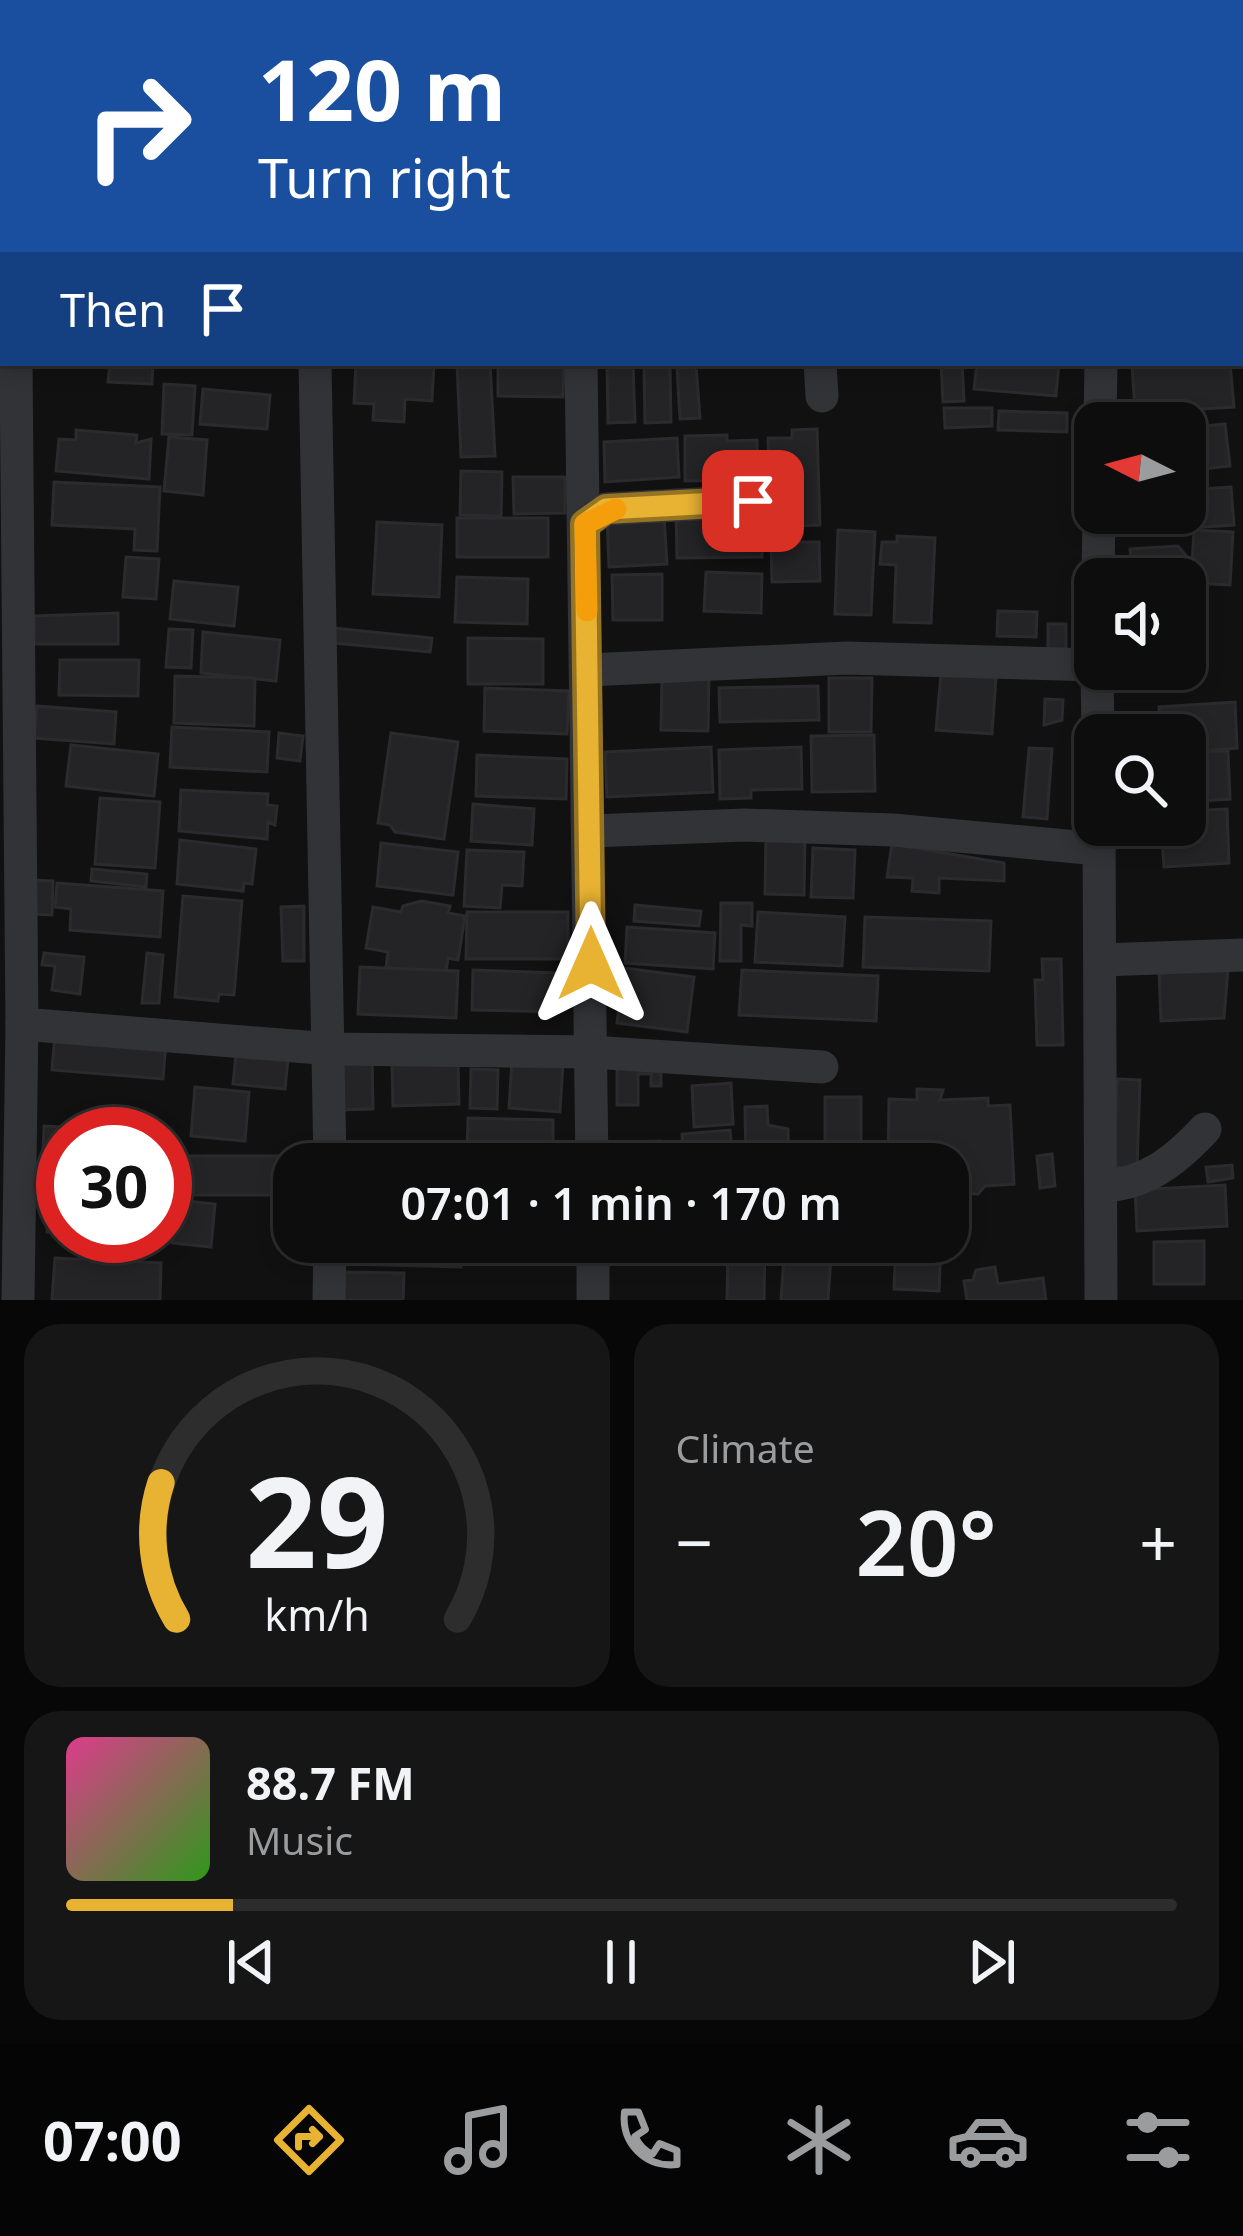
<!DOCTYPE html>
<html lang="en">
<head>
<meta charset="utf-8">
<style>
	:root { --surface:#0d0d0e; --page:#161617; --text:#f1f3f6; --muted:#9a9c9e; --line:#2d2d2e; --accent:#e8b333 }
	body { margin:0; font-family:"Noto Sans",sans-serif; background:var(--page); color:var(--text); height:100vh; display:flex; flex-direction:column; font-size:45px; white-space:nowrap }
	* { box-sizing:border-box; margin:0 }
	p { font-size:39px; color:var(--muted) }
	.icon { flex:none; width:66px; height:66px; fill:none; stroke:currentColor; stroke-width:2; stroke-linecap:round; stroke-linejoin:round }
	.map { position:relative; height:1300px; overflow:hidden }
	.sheet { display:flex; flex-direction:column; gap:24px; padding:24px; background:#070708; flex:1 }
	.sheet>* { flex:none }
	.banner { position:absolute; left:0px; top:0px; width:1245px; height:366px; box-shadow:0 6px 18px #0003,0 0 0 3px var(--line); background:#1a4fa0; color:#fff; overflow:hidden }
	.needle { width:78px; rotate:276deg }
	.buttons { position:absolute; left:1074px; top:402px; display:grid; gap:24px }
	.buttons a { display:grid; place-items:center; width:132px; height:132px; border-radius:24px; background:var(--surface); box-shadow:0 6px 18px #0003,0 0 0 3px var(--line); font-size:60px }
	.speed { position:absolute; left:36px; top:1107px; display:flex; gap:24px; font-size:60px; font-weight:700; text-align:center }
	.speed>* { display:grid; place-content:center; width:156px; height:156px; border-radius:50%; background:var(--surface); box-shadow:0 6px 18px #0003,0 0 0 3px var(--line); line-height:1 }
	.speed .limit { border:18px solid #d22; background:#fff; color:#111 }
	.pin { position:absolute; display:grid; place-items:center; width:102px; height:102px; color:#fff; margin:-51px; border-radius:24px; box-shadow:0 6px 18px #0006 }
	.me { position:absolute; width:132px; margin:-66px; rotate:0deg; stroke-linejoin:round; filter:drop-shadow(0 0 9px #0008) }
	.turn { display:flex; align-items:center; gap:42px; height:252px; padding:0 60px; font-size:54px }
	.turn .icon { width:156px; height:156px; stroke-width:2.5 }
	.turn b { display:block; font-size:84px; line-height:102px }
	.then { display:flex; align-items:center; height:114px; padding:0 60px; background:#0003; gap:24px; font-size:45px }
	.big { font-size:90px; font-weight:600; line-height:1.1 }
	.sheet .widget { flex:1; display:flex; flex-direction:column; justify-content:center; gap:18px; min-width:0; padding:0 42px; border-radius:36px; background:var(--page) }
	.sheet .dial { align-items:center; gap:0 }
	.dial svg { height:312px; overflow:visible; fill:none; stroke:var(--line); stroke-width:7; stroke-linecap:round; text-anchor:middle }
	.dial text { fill:var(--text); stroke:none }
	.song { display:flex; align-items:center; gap:36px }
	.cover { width:144px; height:144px; border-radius:18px; background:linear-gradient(135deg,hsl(330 70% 55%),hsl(110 70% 35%)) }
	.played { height:12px; border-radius:6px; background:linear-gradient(90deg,var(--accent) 15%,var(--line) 15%) }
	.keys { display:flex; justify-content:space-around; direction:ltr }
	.heat { display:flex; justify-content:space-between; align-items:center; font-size:66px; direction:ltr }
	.sheet .tiles { flex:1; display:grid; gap:24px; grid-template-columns:1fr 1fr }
	.widget:last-child { grid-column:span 2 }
	.trip { position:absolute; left:273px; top:1143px; width:696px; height:120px; border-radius:36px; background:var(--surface); box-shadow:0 6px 18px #0003,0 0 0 3px var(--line); font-weight:600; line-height:120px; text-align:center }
	.dock { display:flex; height:192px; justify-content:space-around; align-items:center; background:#050506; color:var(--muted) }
	.dock .icon { width:84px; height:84px }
	.dock .selected { color:var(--accent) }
	.dock b { font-size:54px; color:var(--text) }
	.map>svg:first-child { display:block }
	.building { fill:#242426; stroke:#2b2b2e; stroke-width:3 }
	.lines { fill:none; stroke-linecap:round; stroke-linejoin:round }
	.minor { stroke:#323337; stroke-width:33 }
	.route-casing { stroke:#977421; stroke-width:30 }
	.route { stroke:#e8b333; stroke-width:21 }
	.slow { stroke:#f59e0b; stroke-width:21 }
</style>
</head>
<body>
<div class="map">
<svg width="1243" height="1300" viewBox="0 0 1243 1300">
	<rect width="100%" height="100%" fill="#111112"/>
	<g class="building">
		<polygon points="110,363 153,363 152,384 108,382"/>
		<polygon points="356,363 434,363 432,401 405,399 404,422 373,420 374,404 354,403"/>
		<polygon points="457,363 490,363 495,456 461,457"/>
		<polygon points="498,363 564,363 563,397 498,396"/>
		<polygon points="941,363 962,363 964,401 943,402"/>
		<polygon points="977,363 1059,363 1056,396 974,389"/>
		<polygon points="1230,363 1234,407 1135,413 1132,365"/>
		<polygon points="633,364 635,422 608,423 607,365"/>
		<polygon points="696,365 700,418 680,419 677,367"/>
		<polygon points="670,366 671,422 645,423 644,367"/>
		<polygon points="164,384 195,386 192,435 162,434"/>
		<polygon points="203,389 270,395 267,429 200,424"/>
		<polygon points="944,408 992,408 992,426 945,428"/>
		<polygon points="999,411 1067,413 1067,432 998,430"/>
		<polygon points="1225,424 1230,466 1185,471 1185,428"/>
		<polygon points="817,429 820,525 771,527 768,438 792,438 792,430"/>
		<polygon points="76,430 137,435 136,443 151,439 149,479 56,471 59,439 76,440"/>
		<polygon points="727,435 727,441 757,440 758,480 685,481 685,436"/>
		<polygon points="169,437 207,440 203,495 164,491"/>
		<polygon points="677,438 679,477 605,482 604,442"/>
		<polygon points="461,471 502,472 501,516 460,515"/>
		<polygon points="513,477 565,477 565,513 514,514"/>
		<polygon points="54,482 160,487 157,551 134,550 135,529 52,525"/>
		<polygon points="1231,487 1234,525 1141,531 1139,513 1185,513 1185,490"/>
		<polygon points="762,509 762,557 677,558 676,511"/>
		<polygon points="664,515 667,564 609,567 607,518"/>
		<rect x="457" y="518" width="91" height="39"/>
		<polygon points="377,522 442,525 439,597 373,594"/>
		<polygon points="838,530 875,532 871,615 835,614"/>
		<polygon points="1194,530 1233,532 1230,585 1191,583"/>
		<polygon points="897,536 935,538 931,623 894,622 896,565 880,564 882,542 897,542"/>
		<polygon points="771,542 819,542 820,581 772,582"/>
		<polygon points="1178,546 1189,559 1191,594 1185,595 1185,579 1132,579 1130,549"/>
		<polygon points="126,557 159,559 156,599 123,597"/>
		<polygon points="706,572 762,574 761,613 704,611"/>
		<polygon points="662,574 662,620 613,620 612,575"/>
		<polygon points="457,577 528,579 527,624 455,622"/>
		<polygon points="174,581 238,587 234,626 170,619"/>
		<polygon points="998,611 1037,612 1036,637 997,636"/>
		<polygon points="118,613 118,644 34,644 34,616"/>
		<rect x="1048" y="624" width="18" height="27"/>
		<polygon points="333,628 432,638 430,652 332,643"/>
		<polygon points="169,629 193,630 191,668 166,667"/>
		<polygon points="203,632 280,640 276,681 201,673"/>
		<polygon points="468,638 543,639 543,684 468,684"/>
		<polygon points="60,660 139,660 138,696 59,695"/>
		<polygon points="941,674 996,678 992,734 936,730"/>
		<polygon points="662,675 709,676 708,731 661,730"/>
		<polygon points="175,676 255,678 254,726 174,723"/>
		<polygon points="829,678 872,678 871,732 829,732"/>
		<polygon points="818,686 819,720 720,722 719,688"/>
		<polygon points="485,688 569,691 567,734 484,731"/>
		<polygon points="1045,699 1063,700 1062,720 1044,725"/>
		<polygon points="1235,702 1237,748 1185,752 1185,735 1161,735 1159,707"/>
		<polygon points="37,706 116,712 114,744 34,738"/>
		<polygon points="172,727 269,732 267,772 170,767"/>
		<polygon points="279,733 303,736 300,761 277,758"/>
		<polygon points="391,733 458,742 444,839 395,832 390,825 378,823"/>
		<polygon points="874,735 875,791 812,792 811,736"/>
		<polygon points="71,745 158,754 154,796 66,786"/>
		<polygon points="711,747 713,792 607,797 605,752"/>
		<polygon points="801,747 802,789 751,790 751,798 720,799 719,750"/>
		<polygon points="1029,748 1052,749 1047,819 1023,817"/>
		<polygon points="1228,751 1230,799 1185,802 1185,752"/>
		<polygon points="477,755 567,759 566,799 476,796"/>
		<polygon points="181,790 268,794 267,805 277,806 275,825 268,822 267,839 179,831"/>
		<polygon points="100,798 160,802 155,868 95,864"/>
		<polygon points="473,804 534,809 532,845 471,841"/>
		<polygon points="1227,809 1229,863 1164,867 1162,840 1127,842 1126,825 1185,825 1185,811"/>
		<polygon points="766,837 805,838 804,895 765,894"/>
		<polygon points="180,840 256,849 252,884 244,883 243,891 177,884"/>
		<polygon points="381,843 458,852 453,895 377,886"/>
		<polygon points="892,844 1004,863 1004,881 939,878 939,893 912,891 913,878 887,877"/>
		<polygon points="813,848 855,850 853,898 811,897"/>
		<polygon points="467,850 524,852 522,886 502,885 500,908 464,906"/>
		<polygon points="92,869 147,874 146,887 91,881"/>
		<polygon points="31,880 53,881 52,915 30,914"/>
		<polygon points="57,883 163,891 160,937 70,930 71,909 55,907"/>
		<polygon points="183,896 242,901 234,995 219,994 218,1001 175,997"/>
		<polygon points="421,901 450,906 448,913 465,916 458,960 448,958 445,977 386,967 388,952 366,948 373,907 401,912 403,906"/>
		<polygon points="721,903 752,903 752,926 741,925 741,961 720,961"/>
		<polygon points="635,905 701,911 699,926 634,921"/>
		<polygon points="304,906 304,961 283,961 281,907"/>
		<polygon points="467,912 568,912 568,959 466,959"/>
		<polygon points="758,912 845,917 842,966 755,962"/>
		<polygon points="865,917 991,921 989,971 863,967"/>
		<polygon points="627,927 715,933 713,969 625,963"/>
		<polygon points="44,953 84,957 80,994 52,990 55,966 42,965"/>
		<polygon points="147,953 163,955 159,1003 142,1003"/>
		<polygon points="1042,959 1061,959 1063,1045 1037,1045 1035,980 1043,980"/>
		<polygon points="360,967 458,971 456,1018 358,1014"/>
		<polygon points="624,968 694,977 687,1032 617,1023"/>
		<polygon points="1228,969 1224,1018 1161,1021 1159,972"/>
		<polygon points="473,970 560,973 559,1012 472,1010"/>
		<polygon points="742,970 878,976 876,1021 739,1015"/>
		<polygon points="55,1033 166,1042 163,1079 52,1070"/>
		<polygon points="237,1044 289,1049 285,1089 233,1084"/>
		<polygon points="372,1054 373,1109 337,1110 335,1055"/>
		<polygon points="512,1060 563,1064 560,1112 509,1108"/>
		<polygon points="458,1061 459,1104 393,1106 392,1063"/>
		<polygon points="617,1063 661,1063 661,1086 651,1086 651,1074 638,1074 638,1105 617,1105"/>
		<polygon points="471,1069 498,1070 497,1109 470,1108"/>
		<polygon points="1117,1079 1140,1080 1137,1168 1114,1167"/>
		<polygon points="731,1083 733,1124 694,1127 692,1086"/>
		<polygon points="195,1087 249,1092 245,1141 191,1136"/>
		<polygon points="917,1089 943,1090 940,1100 988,1098 988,1106 1010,1105 1014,1184 985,1186 978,1194 948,1193 948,1164 888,1164 889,1099 917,1100"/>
		<rect x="825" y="1097" width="36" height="67"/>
		<polygon points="767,1106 768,1125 788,1129 789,1164 746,1164 745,1107"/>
		<polygon points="468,1118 553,1120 553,1158 467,1156"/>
		<polygon points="44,1126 162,1132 162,1134 63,1134 63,1180 42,1179"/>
		<polygon points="730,1130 733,1164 684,1164 682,1134"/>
		<polygon points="660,1141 661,1164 630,1164 629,1142"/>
		<polygon points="1052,1154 1055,1186 1040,1188 1037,1156"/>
		<polygon points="174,1156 310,1156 310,1164 294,1164 294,1195 174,1195"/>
		<polygon points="1232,1165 1233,1178 1208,1182 1206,1167"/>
		<polygon points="1225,1185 1227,1226 1137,1231 1135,1190"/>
		<polygon points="48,1199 63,1199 63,1236 96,1236 96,1244 62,1243 62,1233 47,1232"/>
		<polygon points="176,1200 215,1204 211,1247 172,1243"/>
		<polygon points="1204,1241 1204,1284 1154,1284 1154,1242"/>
		<polygon points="349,1242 462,1242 461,1267 348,1264"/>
		<polygon points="628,1242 720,1242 721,1249 628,1252"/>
		<polygon points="728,1242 765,1242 764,1300 727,1300"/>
		<polygon points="785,1242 832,1242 828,1300 781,1300"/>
		<polygon points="896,1242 941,1242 939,1291 894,1289"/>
		<polygon points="55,1258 161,1263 160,1300 52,1300"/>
		<polygon points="995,1267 998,1284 1043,1278 1046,1300 967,1300 964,1281 973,1280 976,1270"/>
		<polygon points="344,1272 404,1273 403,1300 344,1300"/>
	</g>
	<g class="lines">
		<g class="minor">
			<polyline points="1,0 15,3"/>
			<polyline points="787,0 788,3"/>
			<polyline points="1049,0 1049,3"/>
			<polyline points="202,3 203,0"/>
			<polyline points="444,3 444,0"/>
			<polyline points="1188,3 1189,0"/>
			<polyline points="16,363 22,1024 18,1300"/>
			<polyline points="315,363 330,1164"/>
			<polyline points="581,363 592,1164"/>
			<polyline points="820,363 822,396"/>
			<polyline points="1100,423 1101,363"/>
			<polyline points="585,523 606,509 753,501"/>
			<polyline points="1098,579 1099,513"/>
			<polyline points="1097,669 1098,735"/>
			<polyline points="588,670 847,658 1095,665"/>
			<polyline points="1099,825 1101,1300"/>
			<polyline points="591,831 745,825 893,830 1099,849"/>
			<polyline points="1101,960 1243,955"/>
			<polyline points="22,1024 331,1049 591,1052 822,1067"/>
			<path d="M1101,1186C1145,1185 1175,1161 1205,1129"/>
			<polyline points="593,1242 593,1300"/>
			<polyline points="329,1300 330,1242"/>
		</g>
	</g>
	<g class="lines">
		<g class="route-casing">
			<polyline id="route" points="591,964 585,524 606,509 753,501"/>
		</g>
		<use href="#route" class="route"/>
		<polyline class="slow" points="587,611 585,524 616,509"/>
	</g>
</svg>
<div class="buttons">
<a><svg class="needle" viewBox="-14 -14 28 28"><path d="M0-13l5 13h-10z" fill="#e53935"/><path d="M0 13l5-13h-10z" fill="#9a9c9e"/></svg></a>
<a><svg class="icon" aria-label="sound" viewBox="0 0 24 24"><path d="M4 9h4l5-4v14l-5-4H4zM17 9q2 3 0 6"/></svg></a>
<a><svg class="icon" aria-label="search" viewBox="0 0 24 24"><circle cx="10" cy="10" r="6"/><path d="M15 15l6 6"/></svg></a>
</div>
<div class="speed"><div class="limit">30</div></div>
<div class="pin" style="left:753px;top:501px;background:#d93025"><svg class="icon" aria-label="arrive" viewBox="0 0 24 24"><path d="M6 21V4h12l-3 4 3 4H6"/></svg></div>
<svg class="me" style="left:591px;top:964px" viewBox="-20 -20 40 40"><path d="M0-17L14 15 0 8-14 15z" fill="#e8b333" stroke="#fff" stroke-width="4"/></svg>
<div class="trip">07:01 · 1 min · 170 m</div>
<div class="banner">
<div class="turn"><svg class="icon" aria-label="right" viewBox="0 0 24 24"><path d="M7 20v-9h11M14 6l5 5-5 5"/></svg><div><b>120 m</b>Turn right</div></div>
<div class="then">Then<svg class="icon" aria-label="arrive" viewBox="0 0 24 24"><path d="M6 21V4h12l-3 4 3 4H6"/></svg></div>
</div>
</div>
<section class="sheet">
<div class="tiles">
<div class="widget dial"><svg viewBox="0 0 100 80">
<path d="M14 69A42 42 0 1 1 86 69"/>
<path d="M14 69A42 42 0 0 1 10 34" stroke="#e8b333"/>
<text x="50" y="56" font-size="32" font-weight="700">29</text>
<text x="50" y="72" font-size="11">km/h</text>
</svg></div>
<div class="widget"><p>Climate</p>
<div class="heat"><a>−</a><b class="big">20°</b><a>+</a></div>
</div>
<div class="widget">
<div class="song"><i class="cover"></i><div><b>88.7 FM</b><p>Music</p></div></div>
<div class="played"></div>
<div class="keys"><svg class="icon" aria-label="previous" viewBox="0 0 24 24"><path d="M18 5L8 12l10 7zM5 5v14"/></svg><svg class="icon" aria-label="pause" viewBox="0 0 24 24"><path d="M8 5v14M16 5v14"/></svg><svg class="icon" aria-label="next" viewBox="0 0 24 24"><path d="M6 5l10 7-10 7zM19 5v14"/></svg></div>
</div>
</div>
</section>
<nav class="dock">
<b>07:00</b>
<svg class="icon selected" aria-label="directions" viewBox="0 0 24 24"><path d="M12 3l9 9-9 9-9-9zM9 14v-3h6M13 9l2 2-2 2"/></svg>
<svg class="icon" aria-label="music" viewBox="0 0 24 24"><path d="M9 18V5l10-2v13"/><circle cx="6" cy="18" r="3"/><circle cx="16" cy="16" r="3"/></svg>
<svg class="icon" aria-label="phone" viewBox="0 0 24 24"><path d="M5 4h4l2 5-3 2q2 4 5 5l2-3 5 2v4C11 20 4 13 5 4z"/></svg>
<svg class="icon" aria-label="climate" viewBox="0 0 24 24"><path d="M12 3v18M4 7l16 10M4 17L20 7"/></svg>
<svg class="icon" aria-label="car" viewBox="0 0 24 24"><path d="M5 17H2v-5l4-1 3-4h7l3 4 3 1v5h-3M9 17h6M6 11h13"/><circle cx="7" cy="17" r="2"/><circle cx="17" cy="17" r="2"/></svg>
<svg class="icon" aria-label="filters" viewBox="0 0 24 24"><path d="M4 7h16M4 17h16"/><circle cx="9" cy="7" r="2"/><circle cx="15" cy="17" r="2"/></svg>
</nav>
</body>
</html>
